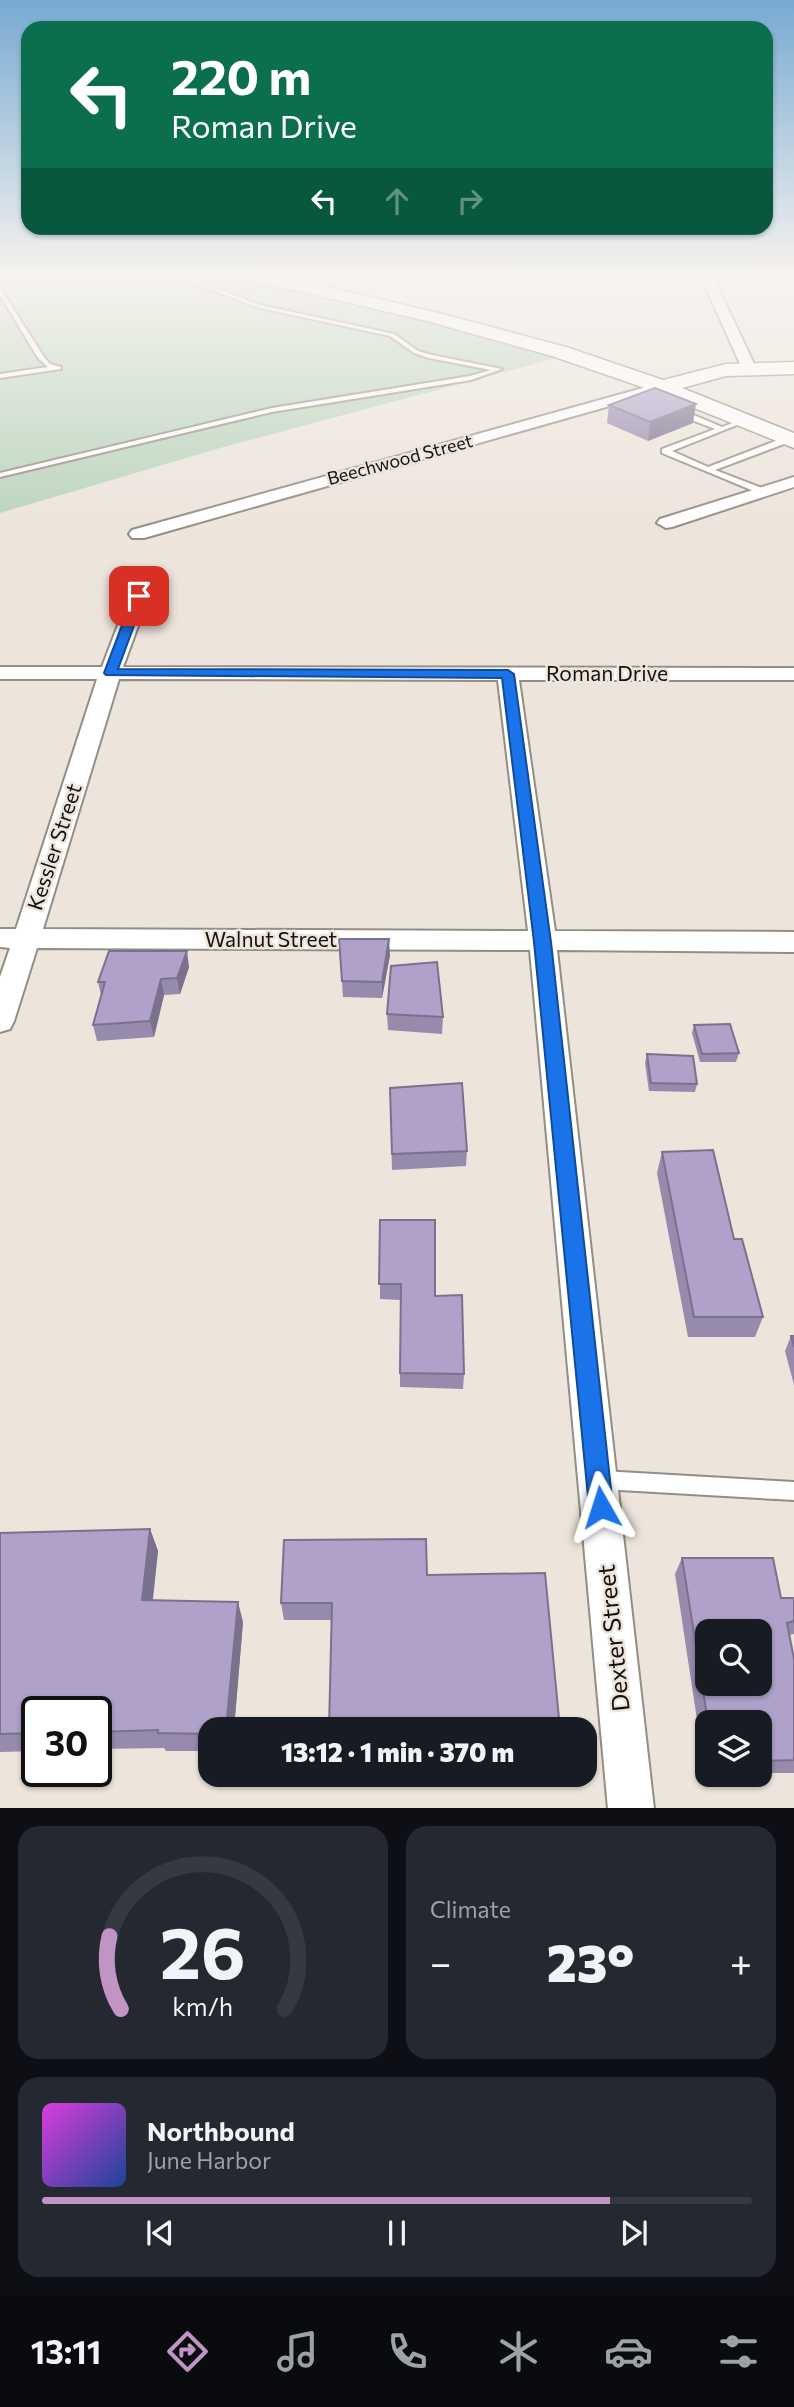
<!DOCTYPE html>
<html lang="en">
<head>
<meta charset="utf-8">
<style>
	:root { --surface:#171b24; --page:#242831; --text:#f1f3f6; --muted:#9ea1a6; --line:#363941; --accent:#c194c3 }
	body { margin:0; font-family:Commissioner,sans-serif; background:var(--page); color:var(--text); height:100vh; display:flex; flex-direction:column; font-size:26px; white-space:nowrap }
	* { box-sizing:border-box; margin:0 }
	p { font-size:23px; color:var(--muted) }
	.icon { flex:none; width:38px; height:38px; fill:none; stroke:currentColor; stroke-width:2; stroke-linecap:round; stroke-linejoin:round }
	.map { position:relative; height:1808px; overflow:hidden }
	.details { display:flex; flex-direction:column; gap:18px; padding:18px; background:#0d0f14; flex:1 }
	.details>* { flex:none }
	.hud { position:absolute; left:21px; top:21px; width:752px; height:214px; border-radius:21px; box-shadow:0 2px 5px #0004; background:#0b6e4f; color:#fff; overflow:hidden }
	.fabs { position:absolute; left:695px; top:1619px; display:grid; gap:14px }
	.fabs a { display:grid; place-items:center; width:77px; height:77px; border-radius:14px; background:var(--surface); box-shadow:0 2px 5px #0004; font-size:35px }
	.speed { position:absolute; left:21px; top:1696px; display:flex; gap:14px; font-size:35px; font-weight:700; text-align:center }
	.speed>* { display:grid; place-content:center; width:91px; height:91px; border-radius:50%; background:var(--surface); box-shadow:0 2px 5px #0004; line-height:1 }
	.speed .limit { border:4px solid #111; border-radius:10px; background:#fff; color:#111 }
	.pin { position:absolute; display:grid; place-items:center; width:60px; height:60px; color:#fff; margin:-30px; border-radius:14px; box-shadow:0 4px 10px #0006 }
	.me { position:absolute; width:77px; margin:-38px; rotate:354deg; stroke-linejoin:round; filter:drop-shadow(0 0 5px #0008) }
	.turn { display:flex; align-items:center; gap:24px; height:147px; padding:0 35px; font-size:32px }
	.turn .icon { width:91px; height:91px; stroke-width:2.5 }
	.turn b { display:block; font-size:49px; line-height:60px }
	.lanes { display:flex; align-items:center; height:66px; padding:0 35px; background:#0003; justify-content:center; gap:35px; direction:ltr }
	.lanes .off { opacity:.35 }
	.big { font-size:52px; font-weight:800; line-height:1.1 }
	.details .tile { flex:1; display:flex; flex-direction:column; justify-content:center; gap:10px; min-width:0; padding:0 24px; border-radius:21px; background:var(--page) }
	.details .dial { align-items:center; gap:0 }
	.dial svg { height:182px; overflow:visible; fill:none; stroke:var(--line); stroke-width:7; stroke-linecap:round; text-anchor:middle }
	.dial text { fill:var(--text); stroke:none }
	.song { display:flex; align-items:center; gap:21px }
	.cover { width:84px; height:84px; border-radius:10px; background:linear-gradient(135deg,hsl(300 70% 55%),hsl(220 70% 35%)) }
	.played { height:7px; border-radius:4px; background:linear-gradient(90deg,var(--accent) 80%,var(--line) 80%) }
	.keys { display:flex; justify-content:space-around; direction:ltr }
	.heat { display:flex; justify-content:space-between; align-items:center; font-size:38px; direction:ltr }
	.details .tiles { flex:1; display:grid; gap:18px; grid-template-columns:1fr 1fr }
	.tile:last-child { grid-column:span 2 }
	.trip { position:absolute; left:198px; top:1717px; width:399px; height:70px; border-radius:21px; background:var(--surface); box-shadow:0 2px 5px #0004; font-weight:800; line-height:70px; text-align:center }
	.dock { display:flex; height:112px; justify-content:space-around; align-items:center; background:#090b0e; color:var(--muted) }
	.dock .icon { width:49px; height:49px }
	.dock .active { color:var(--accent) }
	.dock b { font-size:32px; color:var(--text) }
	.map>svg:first-child { display:block }
	.green { fill:#b9d4bd }
	.lines { fill:none; stroke-linecap:round; stroke-linejoin:round }
	.lane-casing { stroke:#948d85; stroke-width:4 }
	.street-casing { stroke:#948d85; stroke-width:4 }
	.secondary-casing { stroke:#948d85; stroke-width:3 }
	.lane { fill:#fff; fill-rule:evenodd }
	.street { fill:#fff; fill-rule:evenodd }
	.secondary { fill:#fff; fill-rule:evenodd }
	.wall { fill:#968aad }
	.shaded-wall { fill:#7a718d }
	.building { fill:#afa1c9; stroke:#7a718d; stroke-width:2; fill-rule:evenodd }
	.route { fill:#1a73e8; stroke:#114b97; stroke-width:2 }
	.labels { text-anchor:middle; stroke-width:5; stroke-linejoin:round; paint-order:stroke }
	.far-street-label { font-size:18px; fill:#14110e; stroke:#ede5dc }
	.street-label { font-size:21px; fill:#14110e; stroke:#ede5dc }
	.near-street-label { font-size:24px; fill:#14110e; stroke:#ede5dc }
</style>
</head>
<body>
<div class="map">
<svg width="794" height="1809" viewBox="0 0 794 1809">
	<rect width="100%" height="100%" fill="#ede5dc"/>
	<polygon class="green" points="0,277 240,277 452,326 560,357 220,448 0,513"/>
	<g class="lines">
		<g class="lane-casing">
			<g id="lane">
				<polygon points="180,277 187,277 260,305 394,334 418,351 432,355 502,369 471,380 272,412 0,477 0,473 272,408 470,376 491,370 429,358 414,353 390,336 256,307"/>
				<polygon points="0,288 44,357 50,364 61,367 61,369 0,378 0,374 48,367 38,358 0,295"/>
				<polygon points="676,410 682,410 722,427 743,419 747,421 672,451 708,467 786,437 792,437 792,441 715,470 767,490 767,494 761,494 662,453 662,449 715,429 676,414"/>
				<polygon points="602,1471 794,1482 794,1500 602,1489 596,1486 593,1480 596,1474"/>
			</g>
		</g>
		<g class="street-casing">
			<g id="street">
				<polygon points="701,277 713,277 756,368 754,371 742,368"/>
				<polygon points="661,383 668,387 666,390 144,538 132,538 129,534 132,530"/>
				<polygon points="794,477 794,487 672,527 666,528 657,523 660,519"/>
				<path d="M139,590L149,596L123,667L794,668V680H519L555,931L794,932V952L557,950L654,1809H608L530,950L37,948L14,1021L10,1029L0,1032V977L10,948L0,947V929H16L97,679H0V667H102L129,596ZM119,679L498,680L528,931L43,929Z"/>
			</g>
		</g>
		<g class="secondary-casing">
			<polygon id="secondary" points="252,277 283,277 439,313 566,347 663,380 726,364 794,362 794,374 726,376 682,388 794,433 794,448 642,387 552,356 427,321 255,281"/>
		</g>
		<use href="#lane" class="lane"/>
		<use href="#street" class="street"/>
		<use href="#secondary" class="secondary"/>
	</g>
	<g class="wall">
		<polygon points="609,405 693,423 648,441 607,423"/>
		<polygon points="339,939 390,955 382,998 343,997"/>
		<polygon points="189,967 180,994 164,995 154,1037 97,1041 93,1025 101,995 98,982"/>
		<polygon points="387,1014 443,1017 442,1034 388,1030"/>
		<polygon points="694,1025 739,1053 736,1062 700,1062 692,1033"/>
		<polygon points="647,1054 697,1084 695,1092 649,1091 645,1063"/>
		<polygon points="390,1088 467,1151 466,1166 392,1170"/>
		<polygon points="662,1152 734,1239 763,1317 755,1337 688,1337 657,1173"/>
		<polygon points="380,1220 435,1296 464,1374 463,1389 400,1387 400,1300 380,1299"/>
		<polygon points="791,1336 794,1336 794,1385 785,1351"/>
		<polygon points="150,1529 158,1551 153,1600 243,1622 234,1729 210,1729 210,1751 166,1751 164,1748 96,1749 96,1712 37,1712 37,1751 0,1752 0,1533"/>
		<polygon points="426,1539 331,1620 284,1620 281,1603"/>
		<polygon points="682,1558 781,1598 794,1598 794,1634 789,1635 794,1659 794,1773 760,1773 760,1722 707,1722 707,1773 705,1773 675,1574"/>
	</g>
	<g class="shaded-wall">
		<polygon points="696,404 693,423 648,441 650,422"/>
		<polygon points="389,939 390,955 382,998 382,982"/>
		<polygon points="187,951 189,967 180,994 177,978"/>
		<polygon points="161,979 164,995 154,1037 150,1021"/>
		<polygon points="150,1529 158,1551 150,1621 142,1600"/>
		<polygon points="238,1602 243,1622 234,1729 226,1729"/>
	</g>
	<g class="building">
		<polygon points="655,388 696,404 650,422 609,405"/>
		<polygon points="339,939 389,939 382,982 342,981"/>
		<polygon points="109,951 187,951 177,978 161,979 150,1021 93,1025 105,982 98,982"/>
		<polygon points="437,962 443,1017 387,1014 391,966"/>
		<polygon points="730,1024 739,1053 702,1054 694,1025"/>
		<polygon points="647,1054 693,1056 697,1084 651,1083"/>
		<polygon points="462,1083 467,1151 392,1154 390,1088"/>
		<polygon points="713,1150 734,1239 742,1239 763,1317 694,1317 662,1152"/>
		<polygon points="380,1220 435,1220 435,1296 462,1295 464,1374 400,1373 401,1284 379,1284"/>
		<polygon points="791,1336 794,1336 794,1347"/>
		<polygon points="150,1529 142,1600 238,1602 226,1729 210,1729 210,1734 158,1733 158,1730 96,1732 96,1712 37,1712 37,1733 0,1734 0,1533"/>
		<polygon points="426,1539 427,1575 545,1573 560,1729 329,1729 332,1603 281,1603 284,1540"/>
		<path d="M682,1558H773L781,1598H794V1621L787,1623L794,1659V1760L760,1761V1722H708ZM707,1631H760V1684H707Z"/>
	</g>
	<linearGradient id="sky" x2="0" y2="1"><stop stop-color="#77aad2"/><stop offset="0.52" stop-color="#f7f3ef"/><stop offset="1" stop-color="#f7f3ef" stop-opacity="0"/></linearGradient>
	<rect width="794" height="530" fill="url(#sky)"/>
	<polygon class="route" points="139,593 145,596 118,669 508,670 514,674 551,942 613,1507 609,1516 601,1519 592,1516 589,1507 534,942 502,678 106,675 104,673 133,596"/>
	<g class="labels">
		<g class="far-street-label">
			<text transform="translate(400 460) rotate(-15)" y="6">Beechwood Street</text>
		</g>
		<g class="street-label">
			<text x="607" y="681">Roman Drive</text>
			<text transform="translate(55 847) rotate(-72)" y="7">Kessler Street</text>
			<text x="271" y="947">Walnut Street</text>
		</g>
		<g class="near-street-label">
			<text transform="translate(614 1638) rotate(-96)" y="8">Dexter Street</text>
		</g>
	</g>
</svg>
<div class="fabs">
<a><svg class="icon" aria-label="search" viewBox="0 0 24 24"><circle cx="10" cy="10" r="6"/><path d="M15 15l6 6"/></svg></a>
<a><svg class="icon" aria-label="layers" viewBox="0 0 24 24"><path d="M12 4l9 5-9 5-9-5zM3 14l9 5 9-5"/></svg></a>
</div>
<div class="speed"><div class="limit">30</div></div>
<div class="pin" style="left:139px;top:596px;background:#d93025"><svg class="icon" aria-label="arrive" viewBox="0 0 24 24"><path d="M6 21V4h12l-3 4 3 4H6"/></svg></div>
<svg class="me" style="left:601px;top:1507px" viewBox="-20 -20 40 40"><path d="M0-17L14 15 0 8-14 15z" fill="#1a73e8" stroke="#fff" stroke-width="4"/></svg>
<div class="trip">13:12 · 1 min · 370 m</div>
<div class="hud">
<div class="turn"><svg class="icon" aria-label="left" viewBox="0 0 24 24"><path d="M17 20v-9H6M10 6l-5 5 5 5"/></svg><div><b>220 m</b>Roman Drive</div></div>
<div class="lanes"><svg class="icon" aria-label="left" viewBox="0 0 24 24"><path d="M17 20v-9H6M10 6l-5 5 5 5"/></svg><svg class="icon off" aria-label="ahead" viewBox="0 0 24 24"><path d="M12 20V5M6 11l6-6 6 6"/></svg><svg class="icon off" aria-label="right" viewBox="0 0 24 24"><path d="M7 20v-9h11M14 6l5 5-5 5"/></svg></div>
</div>
</div>
<section class="details">
<div class="tiles">
<div class="tile dial"><svg viewBox="0 0 100 80">
<path d="M14 69A42 42 0 1 1 86 69"/>
<path d="M14 69A42 42 0 0 1 9 37" stroke="#c194c3"/>
<text x="50" y="56" font-size="32" font-weight="700">26</text>
<text x="50" y="72" font-size="11">km/h</text>
</svg></div>
<div class="tile"><p>Climate</p>
<div class="heat"><a>−</a><b class="big">23°</b><a>+</a></div>
</div>
<div class="tile">
<div class="song"><i class="cover"></i><div><b>Northbound</b><p>June Harbor</p></div></div>
<div class="played"></div>
<div class="keys"><svg class="icon" aria-label="previous" viewBox="0 0 24 24"><path d="M18 5L8 12l10 7zM5 5v14"/></svg><svg class="icon" aria-label="pause" viewBox="0 0 24 24"><path d="M8 5v14M16 5v14"/></svg><svg class="icon" aria-label="next" viewBox="0 0 24 24"><path d="M6 5l10 7-10 7zM19 5v14"/></svg></div>
</div>
</div>
</section>
<nav class="dock">
<b>13:11</b>
<svg class="icon active" aria-label="directions" viewBox="0 0 24 24"><path d="M12 3l9 9-9 9-9-9zM9 14v-3h6M13 9l2 2-2 2"/></svg>
<svg class="icon" aria-label="music" viewBox="0 0 24 24"><path d="M9 18V5l10-2v13"/><circle cx="6" cy="18" r="3"/><circle cx="16" cy="16" r="3"/></svg>
<svg class="icon" aria-label="phone" viewBox="0 0 24 24"><path d="M5 4h4l2 5-3 2q2 4 5 5l2-3 5 2v4C11 20 4 13 5 4z"/></svg>
<svg class="icon" aria-label="climate" viewBox="0 0 24 24"><path d="M12 3v18M4 7l16 10M4 17L20 7"/></svg>
<svg class="icon" aria-label="car" viewBox="0 0 24 24"><path d="M5 17H2v-5l4-1 3-4h7l3 4 3 1v5h-3M9 17h6M6 11h13"/><circle cx="7" cy="17" r="2"/><circle cx="17" cy="17" r="2"/></svg>
<svg class="icon" aria-label="filters" viewBox="0 0 24 24"><path d="M4 7h16M4 17h16"/><circle cx="9" cy="7" r="2"/><circle cx="15" cy="17" r="2"/></svg>
</nav>
</body>
</html>
